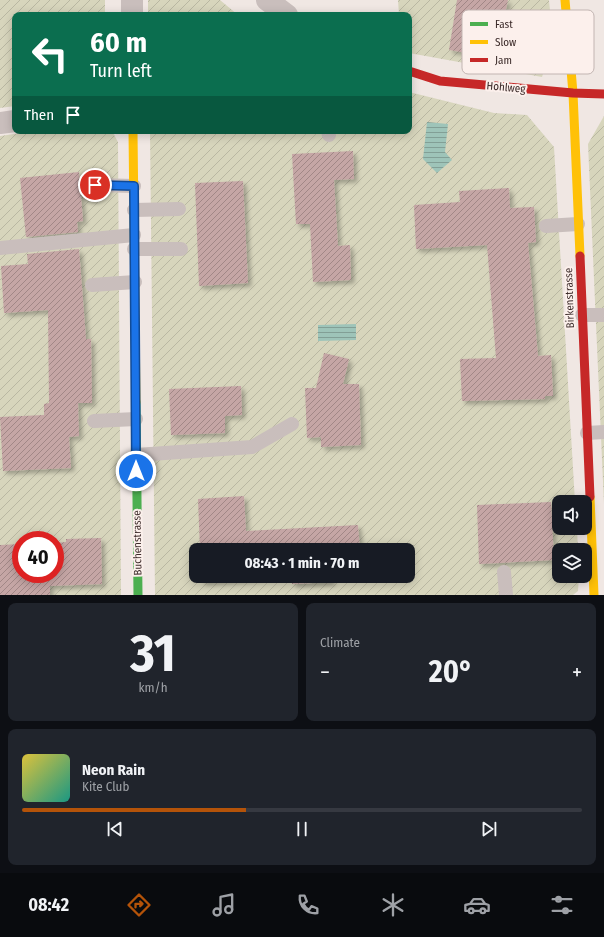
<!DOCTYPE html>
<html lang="en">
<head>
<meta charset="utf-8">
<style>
	:root { --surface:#171b24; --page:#20242c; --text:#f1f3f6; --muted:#9ea1a6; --line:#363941; --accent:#b45309 }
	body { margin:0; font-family:"Fira Sans Condensed",sans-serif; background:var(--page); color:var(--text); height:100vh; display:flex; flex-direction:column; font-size:15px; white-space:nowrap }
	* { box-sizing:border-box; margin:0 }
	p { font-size:13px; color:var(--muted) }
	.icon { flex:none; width:22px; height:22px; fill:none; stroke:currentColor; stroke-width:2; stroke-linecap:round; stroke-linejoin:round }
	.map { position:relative; height:595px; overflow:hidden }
	.panel { display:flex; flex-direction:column; gap:8px; padding:8px; background:#0d0f14; flex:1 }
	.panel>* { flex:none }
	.top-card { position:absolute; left:12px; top:12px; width:400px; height:122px; border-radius:8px; box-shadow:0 2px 10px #0003; background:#0b6e4f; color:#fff; overflow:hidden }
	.controls { position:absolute; left:552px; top:495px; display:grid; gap:8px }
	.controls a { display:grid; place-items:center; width:40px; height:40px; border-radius:8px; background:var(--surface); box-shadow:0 2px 10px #0003; font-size:20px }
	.speed { position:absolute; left:12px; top:531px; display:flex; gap:8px; font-size:20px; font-weight:700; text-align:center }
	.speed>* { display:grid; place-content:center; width:52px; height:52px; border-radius:50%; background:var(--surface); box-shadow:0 2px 10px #0003; line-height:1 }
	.speed .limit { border:6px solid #d22; background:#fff; color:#111 }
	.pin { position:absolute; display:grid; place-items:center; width:34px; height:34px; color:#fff; margin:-17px; border:2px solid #fff; border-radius:50%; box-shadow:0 1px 4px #0007 }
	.me { position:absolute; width:44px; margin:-22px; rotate:0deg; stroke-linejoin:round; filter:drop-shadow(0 0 3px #0008) }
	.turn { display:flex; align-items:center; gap:14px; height:84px; padding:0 12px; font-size:18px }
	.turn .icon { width:52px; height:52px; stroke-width:2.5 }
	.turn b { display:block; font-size:28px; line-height:34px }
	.then { display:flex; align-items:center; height:38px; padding:0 12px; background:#0003; gap:8px; font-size:15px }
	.big { font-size:30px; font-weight:700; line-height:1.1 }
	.panel .tile { flex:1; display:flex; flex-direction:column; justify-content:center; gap:6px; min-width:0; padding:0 14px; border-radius:8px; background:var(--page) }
	.panel .dial { align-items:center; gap:0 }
	.dial b { font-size:52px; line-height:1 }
	.song { display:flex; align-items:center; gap:12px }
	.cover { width:48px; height:48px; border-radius:6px; background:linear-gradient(135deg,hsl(50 70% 55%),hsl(170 70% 35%)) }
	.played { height:4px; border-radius:2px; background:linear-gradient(90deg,var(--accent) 40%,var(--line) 40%) }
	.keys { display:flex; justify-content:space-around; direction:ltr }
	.heat { display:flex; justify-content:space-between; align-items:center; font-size:22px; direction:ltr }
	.panel .tiles { flex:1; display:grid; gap:8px; grid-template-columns:1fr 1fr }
	.tile:last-child { grid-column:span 2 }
	.trip { position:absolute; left:189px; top:543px; width:226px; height:40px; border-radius:8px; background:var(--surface); box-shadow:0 2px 10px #0003; font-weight:700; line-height:40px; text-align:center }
	.tab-bar { display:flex; height:64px; justify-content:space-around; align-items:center; background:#090b0e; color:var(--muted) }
	.tab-bar .icon { width:28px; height:28px }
	.tab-bar .current { color:var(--accent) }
	.tab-bar b { font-size:18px; color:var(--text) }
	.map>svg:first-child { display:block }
	.garden { fill:url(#garden-furrows); fill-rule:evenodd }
	.water { fill:url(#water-rules) }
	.building { fill:url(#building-hatch); filter:url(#shadow) }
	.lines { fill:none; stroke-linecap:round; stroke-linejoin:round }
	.lane { stroke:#c9bebc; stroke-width:14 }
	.street { stroke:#c9bebc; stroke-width:22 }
	.fast { stroke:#4caf50; stroke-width:9 }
	.slow { stroke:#ffc107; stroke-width:9 }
	.jam { stroke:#c62828; stroke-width:9 }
	.route-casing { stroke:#114b97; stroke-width:10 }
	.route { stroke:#1a73e8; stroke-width:7 }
	.labels { text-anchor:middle; stroke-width:4; stroke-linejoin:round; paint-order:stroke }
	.street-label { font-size:11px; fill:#3b2a29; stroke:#fcf0ec }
	.key { fill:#fcf0ec; stroke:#c2b5b2; stroke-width:1 }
	.key-label { font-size:11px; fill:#3b2a29 }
</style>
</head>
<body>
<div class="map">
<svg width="604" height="595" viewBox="0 0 604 595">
	<defs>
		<pattern id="garden-furrows" width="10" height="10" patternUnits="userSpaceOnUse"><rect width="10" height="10" fill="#d7d5bc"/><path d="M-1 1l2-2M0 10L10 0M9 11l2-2" fill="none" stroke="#b9b7a2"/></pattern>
		<pattern id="water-rules" width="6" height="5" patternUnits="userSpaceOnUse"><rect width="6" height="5" fill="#9ec4b9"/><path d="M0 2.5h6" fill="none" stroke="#829f96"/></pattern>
		<pattern id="building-hatch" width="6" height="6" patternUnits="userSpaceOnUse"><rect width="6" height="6" fill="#c5a6a5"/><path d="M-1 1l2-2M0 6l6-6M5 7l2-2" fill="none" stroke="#a18786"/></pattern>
		<filter id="shadow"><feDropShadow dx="3.5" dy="3.5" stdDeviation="2" flood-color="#0004"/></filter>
	</defs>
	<rect width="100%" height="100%" fill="#f0e7e3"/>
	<g class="garden">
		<polygon points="0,0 105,0 105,15 15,15 15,106 0,108"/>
		<polygon points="148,0 220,0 238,15 148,15"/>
		<polygon points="398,0 549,0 553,42 542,77 409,53 409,15 399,15"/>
		<path d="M409,92L494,113L527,115L554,147L575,502H559V528H577L578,550H559V576H579L578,591L573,595H155L150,131H409ZM196,550H408V576H196Z"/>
		<polygon points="604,116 604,504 588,144"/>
		<path d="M36,131H112L118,142L121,595H0V136ZM21,540H55V574H21Z"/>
	</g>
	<g class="water">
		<polygon points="427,122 448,124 445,152 452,160 437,173 423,159"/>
		<polygon points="356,324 356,340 318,341 318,325"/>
	</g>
	<g class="building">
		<polygon points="457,0 508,0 504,18 526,22 521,53 498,49 497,58 449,50"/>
		<polygon points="353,151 354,179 334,180 338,246 350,245 351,280 313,282 310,224 296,224 292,154"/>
		<polygon points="79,172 83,221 77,222 78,232 26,237 20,178"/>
		<polygon points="243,181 248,283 199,286 195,183"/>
		<polygon points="509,188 510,208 534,207 536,242 528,243 538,356 551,355 553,396 545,396 545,399 462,401 460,359 496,358 487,245 416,249 414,205 460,202 459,191"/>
		<polygon points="79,249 86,339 91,339 92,403 78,403 79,436 69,437 71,468 3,471 0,417 44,415 44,404 49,403 48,310 4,313 1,266 28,264 27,254"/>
		<polygon points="324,353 349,359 343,384 359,384 361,445 321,447 321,437 307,438 305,388 316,388"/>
		<polygon points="241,386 242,415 225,416 225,433 171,435 169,389"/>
		<polygon points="244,496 246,531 358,525 360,550 200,550 198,499"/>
		<polygon points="551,502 554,560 479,564 477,505"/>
		<polygon points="101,538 102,584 50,586 50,595 0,595 0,545 21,544 21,574 55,574 55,543 66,542 66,539"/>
		<polygon points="201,576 331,576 332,582 292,584 292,576 202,582"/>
	</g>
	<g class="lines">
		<g class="lane">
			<polyline points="328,131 329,135"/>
			<polyline points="95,185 134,186"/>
			<polyline points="134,210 179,209"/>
			<polyline points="546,226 578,224"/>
			<polyline points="0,248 134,235"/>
			<polyline points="134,249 181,249"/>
			<polyline points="92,285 135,282"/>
			<polyline points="582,315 604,315"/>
			<polyline points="94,421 136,419"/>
			<polyline points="587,433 604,432"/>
			<polyline points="136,455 252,447 292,424"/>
			<polyline points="504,572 506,595"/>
		</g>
		<g class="street">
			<polyline points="132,0 132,15"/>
			<polyline points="267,0 287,15"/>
			<polyline points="0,123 15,121"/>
		</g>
		<polyline class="fast" points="136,402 138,595"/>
		<g class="slow">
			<polyline points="565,0 573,93 580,256"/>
			<polyline points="133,131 136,402"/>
			<polyline points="590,497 594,595"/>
		</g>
		<g class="jam">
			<polyline points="409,71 440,81 573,93 604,94"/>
			<polyline points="580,256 590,497"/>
		</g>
	</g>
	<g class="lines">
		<g class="route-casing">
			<polyline id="route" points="95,185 134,186 136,471"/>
		</g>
		<use href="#route" class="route"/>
	</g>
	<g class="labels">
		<g class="street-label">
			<text transform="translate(506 87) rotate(5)" y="4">Hohlweg</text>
			<text transform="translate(569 298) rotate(-92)" y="4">Birkenstrasse</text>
			<text transform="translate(137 543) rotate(-91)" y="4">Buchenstrasse</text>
		</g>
	</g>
	<rect x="462" y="10" width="132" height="64" rx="6" class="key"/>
	<rect x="470" y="22" width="18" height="4" fill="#4caf50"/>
	<rect x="470" y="40" width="18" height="4" fill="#ffc107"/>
	<rect x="470" y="58" width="18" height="4" fill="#c62828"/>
	<g class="key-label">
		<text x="495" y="28">Fast</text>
		<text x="495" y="46">Slow</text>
		<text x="495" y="64">Jam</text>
	</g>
</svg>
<div class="controls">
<a><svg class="icon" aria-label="sound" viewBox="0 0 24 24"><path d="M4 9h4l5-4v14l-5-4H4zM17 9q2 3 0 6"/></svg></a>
<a><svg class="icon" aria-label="layers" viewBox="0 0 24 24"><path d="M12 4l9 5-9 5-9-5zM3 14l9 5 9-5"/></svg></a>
</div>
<div class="speed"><div class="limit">40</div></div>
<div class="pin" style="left:95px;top:185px;background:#d93025"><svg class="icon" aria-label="arrive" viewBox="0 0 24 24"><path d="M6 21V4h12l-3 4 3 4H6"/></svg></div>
<svg class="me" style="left:136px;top:471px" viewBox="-20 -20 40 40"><circle r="17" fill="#1a73e8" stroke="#fff" stroke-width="3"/><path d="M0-11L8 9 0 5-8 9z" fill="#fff"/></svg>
<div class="trip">08:43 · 1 min · 70 m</div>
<div class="top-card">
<div class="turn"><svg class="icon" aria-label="left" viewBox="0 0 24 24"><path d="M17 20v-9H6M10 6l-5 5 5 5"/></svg><div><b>60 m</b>Turn left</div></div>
<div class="then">Then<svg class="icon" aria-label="arrive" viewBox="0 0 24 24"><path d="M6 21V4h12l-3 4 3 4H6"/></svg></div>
</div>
</div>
<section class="panel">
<div class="tiles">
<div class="tile dial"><b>31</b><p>km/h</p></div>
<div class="tile"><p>Climate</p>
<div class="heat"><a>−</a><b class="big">20°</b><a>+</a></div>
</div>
<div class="tile">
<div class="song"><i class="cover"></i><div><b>Neon Rain</b><p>Kite Club</p></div></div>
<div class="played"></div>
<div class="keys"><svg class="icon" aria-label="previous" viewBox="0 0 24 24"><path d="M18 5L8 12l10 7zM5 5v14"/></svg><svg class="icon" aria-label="pause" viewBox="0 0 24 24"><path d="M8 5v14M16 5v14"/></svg><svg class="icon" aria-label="next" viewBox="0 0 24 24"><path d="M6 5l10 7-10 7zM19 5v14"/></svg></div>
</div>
</div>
</section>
<nav class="tab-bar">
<b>08:42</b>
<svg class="icon current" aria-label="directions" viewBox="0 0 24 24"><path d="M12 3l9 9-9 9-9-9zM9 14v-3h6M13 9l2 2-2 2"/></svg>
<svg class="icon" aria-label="music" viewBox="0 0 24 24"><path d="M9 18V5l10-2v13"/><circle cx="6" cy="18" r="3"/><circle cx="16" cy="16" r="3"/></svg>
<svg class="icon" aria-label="phone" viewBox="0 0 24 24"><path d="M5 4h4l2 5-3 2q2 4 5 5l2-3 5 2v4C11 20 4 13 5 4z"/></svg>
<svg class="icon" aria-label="climate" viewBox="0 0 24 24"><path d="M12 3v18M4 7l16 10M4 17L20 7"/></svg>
<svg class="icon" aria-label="car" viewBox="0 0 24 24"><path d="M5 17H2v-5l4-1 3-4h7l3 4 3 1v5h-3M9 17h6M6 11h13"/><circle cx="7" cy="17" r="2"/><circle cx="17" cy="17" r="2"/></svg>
<svg class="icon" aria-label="filters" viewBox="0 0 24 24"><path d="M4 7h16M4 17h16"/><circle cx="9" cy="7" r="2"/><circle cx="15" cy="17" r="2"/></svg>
</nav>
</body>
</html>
